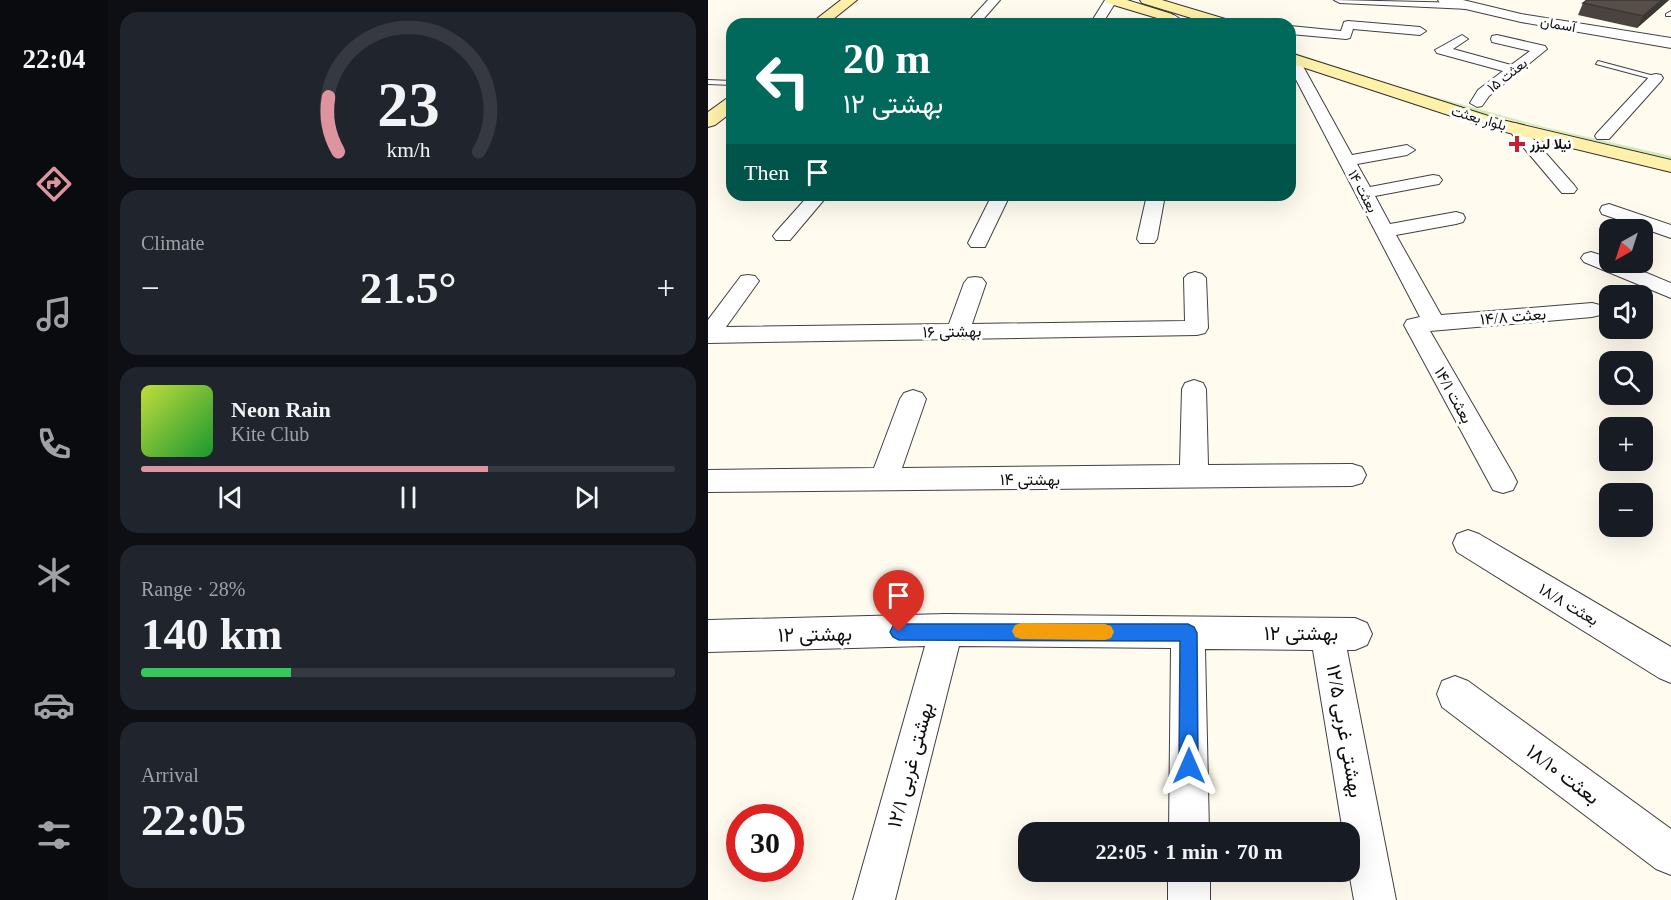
<!DOCTYPE html>
<html lang="en">
<head>
<meta charset="utf-8">
<style>
	:root { --surface:#171b24; --page:#20242c; --text:#f1f3f6; --muted:#9ea1a6; --line:#363941; --accent:#dc949e }
	body { margin:0; font-family:"Times New Roman",Vazirmatn,serif; background:var(--page); color:var(--text); height:100vh; display:flex; flex-direction:column; font-size:22px; white-space:nowrap }
	* { box-sizing:border-box; margin:0 }
	p { font-size:20px; color:var(--muted) }
	.icon { flex:none; width:33px; height:33px; fill:none; stroke:currentColor; stroke-width:2; stroke-linecap:round; stroke-linejoin:round }
	.map { position:relative; flex:1; overflow:hidden }
	.drawer { display:flex; flex-direction:column; gap:12px; padding:12px; background:#0d0f14; width:600px }
	.drawer>* { flex:none }
	.hud { position:absolute; left:18px; top:18px; width:570px; height:183px; border-radius:18px; box-shadow:0 6px 24px #0002; background:#00695c; color:#fff; overflow:hidden }
	.needle { width:39px; rotate:219deg }
	.fabs { position:absolute; left:891px; top:219px; display:grid; gap:12px }
	.fabs a { display:grid; place-items:center; width:54px; height:54px; border-radius:12px; background:var(--surface); box-shadow:0 6px 24px #0002; font-size:30px }
	.speed { position:absolute; left:18px; top:804px; display:flex; gap:12px; font-size:30px; font-weight:700; text-align:center }
	.speed>* { display:grid; place-content:center; width:78px; height:78px; border-radius:50%; background:var(--surface); box-shadow:0 6px 24px #0002; line-height:1 }
	.speed .limit { border:9px solid #d22; background:#fff; color:#111 }
	.pin { position:absolute; display:grid; place-items:center; width:51px; height:51px; color:#fff; margin:-62px -26px; border-radius:50% 50% 50% 0; rotate:-45deg; box-shadow:0 0 6px #0007 }
	.pin .icon { rotate:45deg }
	.me { position:absolute; width:66px; margin:-33px; rotate:0deg; stroke-linejoin:round; filter:drop-shadow(0 0 4px #0008) }
	.turn { display:flex; align-items:center; gap:21px; height:126px; padding:0 18px; font-size:27px }
	.turn .icon { width:78px; height:78px; stroke-width:2.5 }
	.turn b { display:block; font-size:42px; line-height:51px }
	.then { display:flex; align-items:center; height:57px; padding:0 18px; background:#0003; gap:12px; font-size:22px }
	.big { font-size:45px; font-weight:700; line-height:1.1 }
	.drawer .widget { flex:1; display:flex; flex-direction:column; justify-content:center; gap:9px; min-width:0; padding:0 21px; border-radius:18px; background:var(--page) }
	.drawer .dial { align-items:center; gap:0 }
	.dial svg { height:156px; overflow:visible; fill:none; stroke:var(--line); stroke-width:7; stroke-linecap:round; text-anchor:middle }
	.dial text { fill:var(--text); stroke:none }
	.song { display:flex; align-items:center; gap:18px }
	.cover { width:72px; height:72px; border-radius:9px; background:linear-gradient(135deg,hsl(70 70% 55%),hsl(130 70% 35%)) }
	.played { height:6px; border-radius:3px; background:linear-gradient(90deg,var(--accent) 65%,var(--line) 65%) }
	.keys { display:flex; justify-content:space-around; direction:ltr }
	.heat { display:flex; justify-content:space-between; align-items:center; font-size:33px; direction:ltr }
	.charge { height:9px; border-radius:4px; background:linear-gradient(90deg,#34c759 28%,var(--line) 0) }
	.trip { position:absolute; left:310px; top:822px; width:342px; height:60px; border-radius:18px; background:var(--surface); box-shadow:0 6px 24px #0002; font-weight:700; line-height:60px; text-align:center }
	main { display:flex; flex:1; min-height:0 }
	.menu { display:flex; flex-direction:column; width:108px; justify-content:space-around; align-items:center; background:#090b0e; color:var(--muted) }
	.menu .icon { width:42px; height:42px }
	.menu .selected { color:var(--accent) }
	.menu b { font-size:27px; color:var(--text) }
	.map>svg:first-child { display:block }
	.green { fill:#d5ebb7 }
	.lines { fill:none; stroke-linecap:round; stroke-linejoin:round }
	.service-casing { stroke:#414141; stroke-width:2 }
	.minor-casing { stroke:#414141; stroke-width:2 }
	.tertiary-casing { stroke:#414141; stroke-width:2 }
	.secondary-casing { stroke:#303030; stroke-width:2 }
	.service { fill:#fff; fill-rule:evenodd }
	.minor { fill:#fff; fill-rule:evenodd }
	.tertiary { fill:#fff; fill-rule:evenodd }
	.secondary { fill:#fff1aa; fill-rule:evenodd }
	.wall { fill:#4b4340 }
	.shaded-wall { fill:#3d3734 }
	.building { fill:#574e4a; stroke:#3d3734; stroke-width:1.5 }
	.route { fill:#1a73e8; stroke:#114b97; stroke-width:1.5 }
	.slow { fill:#f59e0b }
	.poi-dot { fill:#c32132; stroke:#fff; stroke-width:2 }
	.labels { text-anchor:middle; stroke-width:6; stroke-linejoin:round; paint-order:stroke }
	.far-street-label { font-size:14px; fill:#0e0e0e; stroke:#fff }
	.far-poi-label { font-size:14px; font-weight:bold; fill:#0e0e0e; stroke:#fff; text-anchor:start }
	.street-label { font-size:16px; fill:#0e0e0e; stroke:#fff }
	.near-street-label { font-size:20px; fill:#0e0e0e; stroke:#fff }
</style>
</head>
<body>
<main>
<nav class="menu">
<b>22:04</b>
<svg class="icon selected" aria-label="directions" viewBox="0 0 24 24"><path d="M12 3l9 9-9 9-9-9zM9 14v-3h6M13 9l2 2-2 2"/></svg>
<svg class="icon" aria-label="music" viewBox="0 0 24 24"><path d="M9 18V5l10-2v13"/><circle cx="6" cy="18" r="3"/><circle cx="16" cy="16" r="3"/></svg>
<svg class="icon" aria-label="phone" viewBox="0 0 24 24"><path d="M5 4h4l2 5-3 2q2 4 5 5l2-3 5 2v4C11 20 4 13 5 4z"/></svg>
<svg class="icon" aria-label="climate" viewBox="0 0 24 24"><path d="M12 3v18M4 7l16 10M4 17L20 7"/></svg>
<svg class="icon" aria-label="car" viewBox="0 0 24 24"><path d="M5 17H2v-5l4-1 3-4h7l3 4 3 1v5h-3M9 17h6M6 11h13"/><circle cx="7" cy="17" r="2"/><circle cx="17" cy="17" r="2"/></svg>
<svg class="icon" aria-label="filters" viewBox="0 0 24 24"><path d="M4 7h16M4 17h16"/><circle cx="9" cy="7" r="2"/><circle cx="15" cy="17" r="2"/></svg>
</nav>
<section class="drawer">
<div class="widget dial"><svg viewBox="0 0 100 80">
<path d="M14 69A42 42 0 1 1 86 69"/>
<path d="M14 69A42 42 0 0 1 9 41" stroke="#dc949e"/>
<text x="50" y="56" font-size="32" font-weight="700">23</text>
<text x="50" y="72" font-size="11">km/h</text>
</svg></div>
<div class="widget"><p>Climate</p>
<div class="heat"><a>−</a><b class="big">21.5°</b><a>+</a></div>
</div>
<div class="widget">
<div class="song"><i class="cover"></i><div><b>Neon Rain</b><p>Kite Club</p></div></div>
<div class="played"></div>
<div class="keys"><svg class="icon" aria-label="previous" viewBox="0 0 24 24"><path d="M18 5L8 12l10 7zM5 5v14"/></svg><svg class="icon" aria-label="pause" viewBox="0 0 24 24"><path d="M8 5v14M16 5v14"/></svg><svg class="icon" aria-label="next" viewBox="0 0 24 24"><path d="M6 5l10 7-10 7zM19 5v14"/></svg></div>
</div>
<div class="widget"><p>Range · 28%</p><b class="big">140 km</b><div class="charge"></div></div>
<div class="widget"><p>Arrival</p><b class="big">22:05</b></div>
</section>
<div class="map">
<svg width="963" height="900" viewBox="0 0 963 900">
	<rect width="100%" height="100%" fill="#fffbef"/>
	<polygon class="green" points="582,51 683,85 836,127 963,156 963,160 742,105 582,55"/>
	<g class="lines">
		<g class="service-casing">
			<g id="service">
				<polygon points="963,11 963,16 958,16 958,14"/>
				<polygon points="890,61 950,77 952,78 948,80 888,64"/>
				<polygon points="0,80 24,81 24,85 0,84"/>
			</g>
		</g>
		<g class="minor-casing">
			<g id="minor">
				<polygon points="280,0 292,0 271,24 258,24"/>
				<polygon points="397,0 409,0 394,24 382,24"/>
				<polygon points="626,0 761,3 767,6 761,9 632,3"/>
				<polygon points="466,15 472,19 470,24 458,24 462,16"/>
				<polygon points="640,21 712,27 718,31 712,35 645,29 642,38 638,39 582,34 582,26 633,31 636,22"/>
				<polygon points="754,35 760,39 745,49 803,65 822,51 784,42 783,39 784,36 789,35 837,46 839,49 781,96 774,106 769,107 762,103 770,90 795,71 729,53 727,50"/>
				<polygon points="582,55 589,56 591,59 644,155 699,145 707,150 699,155 649,164 662,187 725,175 731,176 734,180 731,184 725,185 667,196 682,224 748,212 755,214 757,218 755,222 748,224 688,235 733,315 884,303 892,305 895,310 892,315 884,317 722,331 805,474 809,482 805,490 795,493 785,490 696,325 699,320 712,317 582,68"/>
				<polygon points="948,74 953,75 955,78 953,81 901,139 889,139 887,136 889,133 943,75"/>
				<polygon points="807,123 813,125 866,185 869,189 866,193 854,193 799,128"/>
				<polygon points="101,195 120,195 82,240 68,240 65,236 68,232"/>
				<polygon points="284,195 302,195 277,247 263,247 260,243"/>
				<polygon points="439,195 457,195 449,239 446,243 432,243 429,239"/>
				<polygon points="901,204 963,225 963,238 894,214 892,210 894,206"/>
				<polygon points="883,252 902,258 902,262 912,262 963,283 963,298 876,262 873,258 876,254"/>
				<polygon points="487,272 494,274 498,278 500,328 497,333 489,335 0,343 0,320 33,276 40,275 47,276 51,281 18,327 241,324 256,283 260,278 267,277 274,278 278,283 264,324 477,321 476,278 480,274"/>
				<polygon points="486,380 495,383 498,389 500,465 644,464 654,467 658,475 654,483 644,486 0,492 0,470 166,468 192,399 196,393 205,390 214,393 218,399 194,468 472,465 474,389 477,383"/>
				<polygon points="760,530 771,534 963,647 963,683 951,678 749,552 745,543 749,534"/>
				<polygon points="238,614 647,618 659,623 664,634 659,645 647,650 639,650 688,900 646,900 641,872 642,832 635,832 605,650 497,649 501,832 461,832 463,648 251,646 187,900 145,900 217,646 0,652 0,620"/>
				<polygon points="747,676 760,681 963,829 963,875 948,869 734,707 729,694 734,681"/>
				<rect x="460" y="872" width="42" height="28"/>
			</g>
		</g>
		<g class="tertiary-casing">
			<polygon id="tertiary" points="730,0 755,0 813,14 963,38 963,48 813,22 732,3"/>
		</g>
		<g class="secondary-casing">
			<g id="secondary">
				<polygon points="133,0 149,0 119,24 102,24"/>
				<polygon points="397,0 419,0 464,14 466,17 459,21 399,3"/>
				<polygon points="432,0 454,0 524,21 526,24 503,24 434,3"/>
				<polygon points="582,53 790,119 963,160 963,172 777,127 582,63"/>
				<polygon points="24,98 24,112 7,125 0,127 0,112 18,99"/>
			</g>
		</g>
		<use href="#service" class="service"/>
		<use href="#minor" class="minor"/>
		<use href="#tertiary" class="tertiary"/>
		<use href="#secondary" class="secondary"/>
	</g>
	<polygon class="wall" points="879,0 961,0 929,28 870,15 875,3"/>
	<polygon class="shaded-wall" points="954,0 961,0 929,28 935,16"/>
	<polygon class="building" points="879,0 954,0 935,16 875,3"/>
	<polygon class="route" points="191,624 480,624 486,627 489,633 490,766 487,773 481,775 474,773 471,766 472,641 191,640 185,637 182,632 185,626"/>
	<polygon class="slow" points="313,623 397,624 403,626 406,632 403,638 397,640 313,639 307,637 304,631 307,625"/>
	<path class="poi-dot" d="M806 135h6v6h6v6h-6v6h-6v-6h-6v-6h6z"/>
	<g class="labels">
		<g class="far-street-label">
			<text transform="translate(850 24) rotate(10)" y="5">آسمان</text>
			<text transform="translate(799 75) rotate(-38)" y="5">بعثت ۱۵</text>
			<text transform="translate(771 118) rotate(16)" y="5">بلوار بعثت</text>
			<text transform="translate(655 191) rotate(62)" y="5">بعثت ۱۴</text>
		</g>
		<g class="far-poi-label">
			<text x="822" y="149">نیلا لیزر</text>
		</g>
		<g class="street-label">
			<text transform="translate(805 316) rotate(-5)" y="6">۱۴/۸ بعثت</text>
			<text transform="translate(244 331) rotate(-1)" y="6">۱۶ بهشتی</text>
			<text transform="translate(746 395) rotate(61)" y="6">۱۴/۱ بعثت</text>
			<text x="322" y="485">۱۴ بهشتی</text>
			<text transform="translate(861 604) rotate(31)" y="6">۱۸/۸ بعثت</text>
		</g>
		<g class="near-street-label">
			<text x="593" y="640">۱۲ بهشتی</text>
			<text transform="translate(107 634) rotate(-1)" y="7">۱۲ بهشتی</text>
			<text transform="translate(637 731) rotate(80)" y="7">۱۲/۵ بهشتی غربی</text>
			<text transform="translate(202 765) rotate(-75)" y="7">۱۲/۱ بهشتی غربی</text>
			<text transform="translate(855 774) rotate(37)" y="7">۱۸/۱۰ بعثت</text>
		</g>
	</g>
</svg>
<div class="fabs">
<a><svg class="needle" viewBox="-14 -14 28 28"><path d="M0-13l5 13h-10z" fill="#e53935"/><path d="M0 13l5-13h-10z" fill="#9ea1a6"/></svg></a>
<a><svg class="icon" aria-label="sound" viewBox="0 0 24 24"><path d="M4 9h4l5-4v14l-5-4H4zM17 9q2 3 0 6"/></svg></a>
<a><svg class="icon" aria-label="search" viewBox="0 0 24 24"><circle cx="10" cy="10" r="6"/><path d="M15 15l6 6"/></svg></a>
<a>+</a>
<a>−</a>
</div>
<div class="speed"><div class="limit">30</div></div>
<div class="pin" style="left:191px;top:632px;background:#d93025"><svg class="icon" aria-label="arrive" viewBox="0 0 24 24"><path d="M6 21V4h12l-3 4 3 4H6"/></svg></div>
<svg class="me" style="left:481px;top:766px" viewBox="-20 -20 40 40"><path d="M0-17L14 15 0 8-14 15z" fill="#1a73e8" stroke="#fff" stroke-width="4"/></svg>
<div class="trip">22:05 · 1 min · 70 m</div>
<div class="hud">
<div class="turn"><svg class="icon" aria-label="left" viewBox="0 0 24 24"><path d="M17 20v-9H6M10 6l-5 5 5 5"/></svg><div><b>20 m</b>۱۲ بهشتی</div></div>
<div class="then">Then<svg class="icon" aria-label="arrive" viewBox="0 0 24 24"><path d="M6 21V4h12l-3 4 3 4H6"/></svg></div>
</div>
</div>
</main>
</body>
</html>
